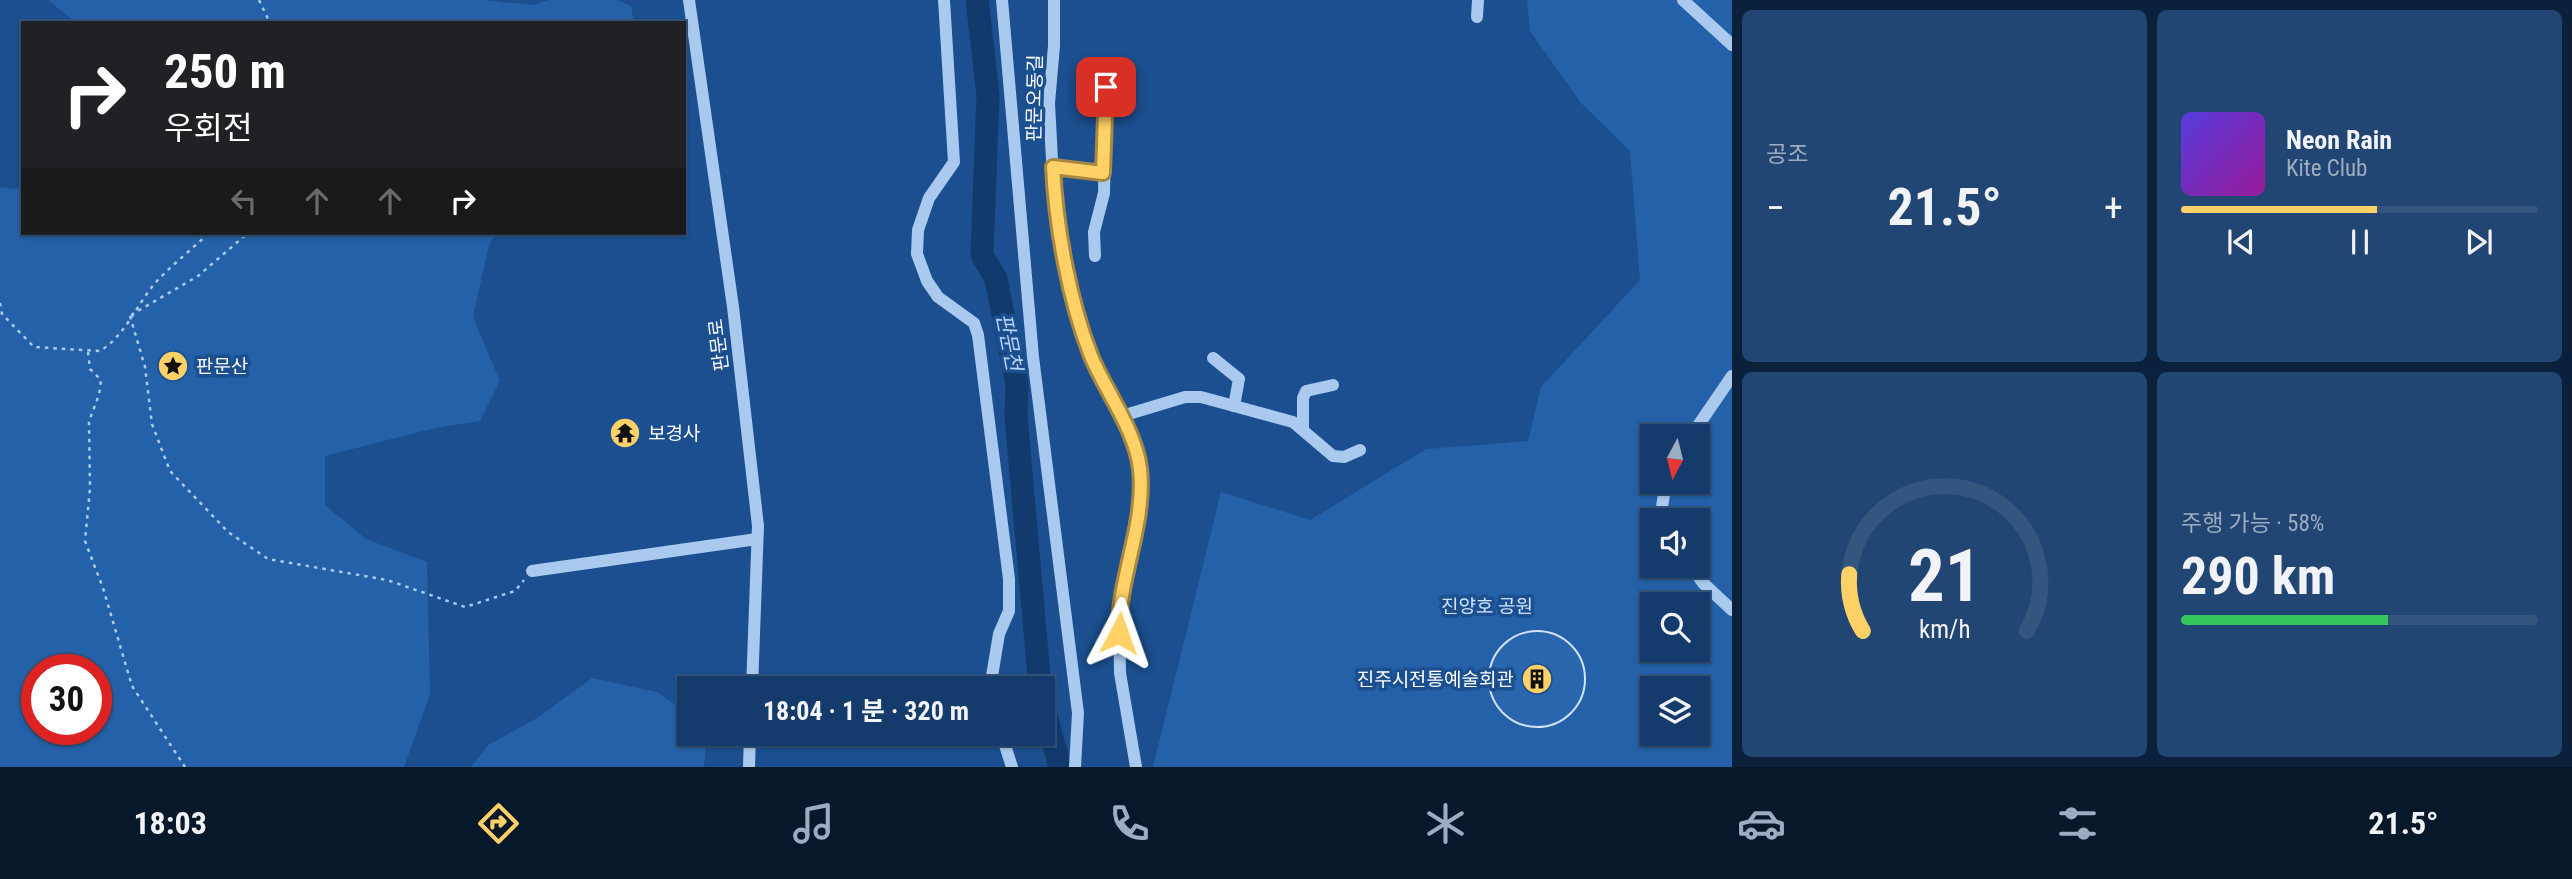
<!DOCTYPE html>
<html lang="ko">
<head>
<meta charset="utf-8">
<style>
	:root { --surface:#143b6b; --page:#214673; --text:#f1f3f6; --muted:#9dadc1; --line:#33557e; --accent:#ffd166 }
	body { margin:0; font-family:"Roboto Condensed","Noto Sans KR",sans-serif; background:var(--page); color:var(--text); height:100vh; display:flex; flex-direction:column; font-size:26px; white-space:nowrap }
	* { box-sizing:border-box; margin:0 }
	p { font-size:23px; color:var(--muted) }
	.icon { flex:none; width:38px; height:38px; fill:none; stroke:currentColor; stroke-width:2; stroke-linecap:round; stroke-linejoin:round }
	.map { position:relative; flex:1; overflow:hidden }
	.side { display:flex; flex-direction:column; gap:10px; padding:10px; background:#0b203b; width:840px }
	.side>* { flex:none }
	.hud { position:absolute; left:21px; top:21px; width:665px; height:214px; border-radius:0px; box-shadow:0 2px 5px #0004,0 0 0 2px var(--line); background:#202124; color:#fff; overflow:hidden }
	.needle { width:46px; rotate:187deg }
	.controls { position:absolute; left:1640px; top:424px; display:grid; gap:14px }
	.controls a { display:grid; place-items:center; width:70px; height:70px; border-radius:0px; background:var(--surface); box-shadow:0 2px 5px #0004,0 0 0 2px var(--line); font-size:35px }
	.speed { position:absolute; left:21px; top:654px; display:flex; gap:14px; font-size:35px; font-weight:700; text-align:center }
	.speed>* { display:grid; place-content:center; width:91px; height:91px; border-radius:50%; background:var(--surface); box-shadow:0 2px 5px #0004,0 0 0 2px var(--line); line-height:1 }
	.speed .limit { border:10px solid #d22; background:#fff; color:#111 }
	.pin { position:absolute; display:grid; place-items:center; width:60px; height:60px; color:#fff; margin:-30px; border-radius:14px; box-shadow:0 4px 10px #0006 }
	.me { position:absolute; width:77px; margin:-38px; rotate:4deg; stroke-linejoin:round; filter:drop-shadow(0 0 5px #0008) }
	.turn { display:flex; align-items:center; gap:24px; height:147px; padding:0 28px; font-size:32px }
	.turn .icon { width:91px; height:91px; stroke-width:2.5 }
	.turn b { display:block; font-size:49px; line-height:60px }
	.lanes { display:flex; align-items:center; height:66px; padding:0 28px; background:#0003; justify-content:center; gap:35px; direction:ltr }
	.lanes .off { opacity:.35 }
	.big { font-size:52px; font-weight:700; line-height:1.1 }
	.side .widget { flex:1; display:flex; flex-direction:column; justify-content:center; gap:10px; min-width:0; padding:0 24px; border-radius:10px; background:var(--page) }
	.side .dial { align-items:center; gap:0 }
	.dial svg { height:182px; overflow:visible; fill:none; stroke:var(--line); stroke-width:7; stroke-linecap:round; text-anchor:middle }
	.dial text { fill:var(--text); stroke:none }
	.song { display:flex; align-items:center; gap:21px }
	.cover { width:84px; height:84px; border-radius:10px; background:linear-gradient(135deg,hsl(250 70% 55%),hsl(300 70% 35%)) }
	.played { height:7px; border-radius:4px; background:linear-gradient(90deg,var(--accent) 55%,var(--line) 55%) }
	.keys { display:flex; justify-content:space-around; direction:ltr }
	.heat { display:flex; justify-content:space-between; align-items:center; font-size:38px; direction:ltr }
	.charge { height:10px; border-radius:5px; background:linear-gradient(90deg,#34c759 58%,var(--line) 0) }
	.side .tiles { flex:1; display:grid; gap:10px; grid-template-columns:repeat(2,1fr) }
	.trip { position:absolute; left:677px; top:676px; width:378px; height:70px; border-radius:0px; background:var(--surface); box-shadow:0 2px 5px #0004,0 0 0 2px var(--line); font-weight:700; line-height:70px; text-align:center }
	.menu { display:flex; height:112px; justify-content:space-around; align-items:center; background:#08182b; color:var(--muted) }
	.menu .icon { width:49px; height:49px }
	.menu .selected { color:var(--accent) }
	.menu b { font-size:32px; color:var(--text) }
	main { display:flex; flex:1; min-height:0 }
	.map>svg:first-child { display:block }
	.green { fill:#2461a8; fill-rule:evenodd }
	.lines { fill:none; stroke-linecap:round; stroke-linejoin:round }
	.river { stroke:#123a6d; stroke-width:23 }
	.building { fill:#2a66ad; stroke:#cfe3fa; stroke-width:2 }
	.path { stroke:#a9c9ee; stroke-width:2.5; stroke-dasharray:3.5 5; stroke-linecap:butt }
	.minor { stroke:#a9c9ee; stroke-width:12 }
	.route-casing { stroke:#a68842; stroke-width:18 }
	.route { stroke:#ffd166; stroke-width:12 }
	.labels { text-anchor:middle; stroke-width:7; stroke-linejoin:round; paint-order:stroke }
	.street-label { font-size:19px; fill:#fff; stroke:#1b4f8f }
	.poi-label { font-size:19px; fill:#fff; stroke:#1b4f8f; text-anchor:start }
	.park-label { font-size:19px; fill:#cfe3fa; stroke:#1b4f8f }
	.water-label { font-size:21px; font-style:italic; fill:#b5d3f5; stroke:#1b4f8f }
</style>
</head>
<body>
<main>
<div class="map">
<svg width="1732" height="767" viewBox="0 0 1732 767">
	<rect width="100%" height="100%" fill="#1b4f8f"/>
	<g class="green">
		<polygon points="48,0 485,0 532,5 549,0 617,0 631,6 634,23 76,23"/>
		<path d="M1527,0H1732V767H1153L1221,492L1310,520L1426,449L1528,441L1541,387L1640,280L1630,151L1581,103L1530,31ZM1652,436H1698V481H1652ZM1652,520H1698V565H1652ZM1652,604H1698V649H1652ZM1652,688H1698V733H1652Z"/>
		<path d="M23,183V233H496L489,245L473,317L500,381L480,421L435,428L325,456V505L366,539L427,562L430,694L404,767H0V187L17,189ZM37,670H96V730H37Z"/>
		<polygon points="592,678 657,692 689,714 690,733 707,733 704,767 471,767 488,745 537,718"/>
	</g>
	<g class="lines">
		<g class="river">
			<polyline points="977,0 988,95 982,255 996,279 1017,385 1016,416 1040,688"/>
			<polyline points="1043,705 1060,767"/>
		</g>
	</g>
	<circle class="building" cx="1537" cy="679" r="48"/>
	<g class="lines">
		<g class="path">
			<polyline points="259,0 270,23"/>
			<path d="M0,303L2,314L34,347L100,351C125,336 137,304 156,282C172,265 192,249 209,233"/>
			<polyline points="131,315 198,276 248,233"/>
			<polyline points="130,316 145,367 152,424 170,471 228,532 268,559 387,580 465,607 515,591 524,580"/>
			<polyline points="88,352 90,369 101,380 99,395 89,421 90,488 85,541 103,588 132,686 185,767"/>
		</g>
		<g class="minor">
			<polyline points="689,0 733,307 758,526 752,688"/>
			<polyline points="944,0 954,162 929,198 918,230 917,254 927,281 938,297 974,323 978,335 1009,579 1009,611 999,634 990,688"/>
			<polyline points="1002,0 1033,357 1078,713 1075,767"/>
			<polyline points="1054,0 1054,46 1049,103 1053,179 1067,268 1091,356 1117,404 1140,466 1140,510 1119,612 1120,673 1136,767"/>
			<polyline points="1683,0 1732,45"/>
			<polyline points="1477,17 1478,0"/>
			<polyline points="1053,167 1103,173"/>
			<polyline points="1095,256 1094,232 1104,193 1106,87"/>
			<polyline points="1213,358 1239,379 1234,406"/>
			<polyline points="1122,416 1185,397 1201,397 1293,422 1333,456 1344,457 1360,450"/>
			<polyline points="1303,428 1303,398 1306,391 1333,385"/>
			<polyline points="1691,436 1732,376"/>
			<polyline points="1660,520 1666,481"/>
			<polyline points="1690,565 1703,583 1732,610"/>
			<polyline points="532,571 757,539"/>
			<polyline points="1001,733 1012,767"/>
			<polyline points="749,767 750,733"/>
		</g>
	</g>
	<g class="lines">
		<g class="route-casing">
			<path id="route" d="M1106,87L1103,173L1053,167C1056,227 1069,300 1091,356C1105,390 1136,431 1140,469C1146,525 1118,577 1119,633"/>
		</g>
		<use href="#route" class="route"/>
	</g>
	<defs>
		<g id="sight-disc" transform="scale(1.575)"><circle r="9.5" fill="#ffd166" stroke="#1b4f8f"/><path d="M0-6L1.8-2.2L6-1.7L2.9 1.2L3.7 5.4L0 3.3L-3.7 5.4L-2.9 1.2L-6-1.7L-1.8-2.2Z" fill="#111"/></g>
		<g id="temple-disc" transform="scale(1.575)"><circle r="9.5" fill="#ffd166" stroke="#1b4f8f"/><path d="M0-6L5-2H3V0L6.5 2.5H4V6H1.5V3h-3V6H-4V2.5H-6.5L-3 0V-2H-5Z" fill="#111"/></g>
		<g id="building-disc" transform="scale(1.575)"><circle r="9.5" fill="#ffd166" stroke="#1b4f8f"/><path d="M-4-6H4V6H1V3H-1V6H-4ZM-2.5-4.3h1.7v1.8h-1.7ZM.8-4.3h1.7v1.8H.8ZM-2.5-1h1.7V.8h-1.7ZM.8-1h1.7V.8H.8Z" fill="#111"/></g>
	</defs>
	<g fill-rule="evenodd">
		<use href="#sight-disc" x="173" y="366"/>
		<use href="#temple-disc" x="625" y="433"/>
		<use href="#building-disc" x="1537" y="679"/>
	</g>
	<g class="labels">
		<g class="street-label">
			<text transform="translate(1034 98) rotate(-89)" y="7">판문오동길</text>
			<text transform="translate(718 345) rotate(-97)" y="7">판문로</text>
		</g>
		<g class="poi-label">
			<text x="196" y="373">판문산</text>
			<text x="648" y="440">보경사</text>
			<text x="1514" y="686" text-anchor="end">진주시전통예술회관</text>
		</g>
		<g class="park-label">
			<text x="1487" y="613">진양호 공원</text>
		</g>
		<g class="water-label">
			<text transform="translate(1009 342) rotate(79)" y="7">판문천</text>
		</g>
	</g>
</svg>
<div class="controls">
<a><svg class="needle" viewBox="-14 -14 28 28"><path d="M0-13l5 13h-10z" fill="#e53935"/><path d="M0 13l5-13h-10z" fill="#9dadc1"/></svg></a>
<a><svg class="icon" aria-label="sound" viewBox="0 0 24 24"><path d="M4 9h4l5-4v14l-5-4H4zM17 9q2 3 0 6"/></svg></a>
<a><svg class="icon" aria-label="search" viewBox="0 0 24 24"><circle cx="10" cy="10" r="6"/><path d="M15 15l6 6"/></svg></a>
<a><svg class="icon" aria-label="layers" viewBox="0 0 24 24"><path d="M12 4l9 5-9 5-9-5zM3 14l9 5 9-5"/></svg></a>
</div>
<div class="speed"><div class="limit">30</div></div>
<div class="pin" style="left:1106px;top:87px;background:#d93025"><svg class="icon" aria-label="arrive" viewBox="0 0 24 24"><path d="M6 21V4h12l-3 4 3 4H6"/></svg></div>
<svg class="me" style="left:1119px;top:633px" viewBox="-20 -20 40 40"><path d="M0-17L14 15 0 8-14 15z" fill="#ffd166" stroke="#fff" stroke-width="4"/></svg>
<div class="trip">18:04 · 1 분 · 320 m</div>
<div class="hud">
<div class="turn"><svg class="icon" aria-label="right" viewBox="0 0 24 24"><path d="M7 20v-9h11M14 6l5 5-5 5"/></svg><div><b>250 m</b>우회전</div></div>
<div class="lanes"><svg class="icon off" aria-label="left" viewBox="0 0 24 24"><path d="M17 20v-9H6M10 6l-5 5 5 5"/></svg><svg class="icon off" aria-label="ahead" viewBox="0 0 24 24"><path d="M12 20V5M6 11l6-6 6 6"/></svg><svg class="icon off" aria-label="ahead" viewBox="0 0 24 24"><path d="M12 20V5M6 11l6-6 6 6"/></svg><svg class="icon" aria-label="right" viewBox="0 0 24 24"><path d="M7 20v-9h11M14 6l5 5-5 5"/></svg></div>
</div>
</div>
<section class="side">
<div class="tiles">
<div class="widget"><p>공조</p>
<div class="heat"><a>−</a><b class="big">21.5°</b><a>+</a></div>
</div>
<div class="widget">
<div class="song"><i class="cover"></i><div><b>Neon Rain</b><p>Kite Club</p></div></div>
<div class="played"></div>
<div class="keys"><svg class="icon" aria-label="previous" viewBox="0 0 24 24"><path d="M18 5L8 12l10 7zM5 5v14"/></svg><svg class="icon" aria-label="pause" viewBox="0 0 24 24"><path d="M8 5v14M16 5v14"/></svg><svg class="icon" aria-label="next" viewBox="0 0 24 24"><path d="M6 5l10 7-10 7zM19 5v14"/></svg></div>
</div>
<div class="widget dial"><svg viewBox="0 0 100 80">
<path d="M14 69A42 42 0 1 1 86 69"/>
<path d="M14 69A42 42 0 0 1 8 44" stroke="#ffd166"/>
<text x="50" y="56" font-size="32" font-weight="700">21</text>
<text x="50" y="72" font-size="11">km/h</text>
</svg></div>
<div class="widget"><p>주행 가능 · 58%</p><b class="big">290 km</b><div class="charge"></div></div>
</div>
</section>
</main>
<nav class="menu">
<b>18:03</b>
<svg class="icon selected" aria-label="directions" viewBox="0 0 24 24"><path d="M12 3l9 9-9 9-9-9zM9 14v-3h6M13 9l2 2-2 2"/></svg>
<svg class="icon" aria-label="music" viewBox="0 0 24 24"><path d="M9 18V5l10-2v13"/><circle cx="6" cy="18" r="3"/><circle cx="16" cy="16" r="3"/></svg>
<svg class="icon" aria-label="phone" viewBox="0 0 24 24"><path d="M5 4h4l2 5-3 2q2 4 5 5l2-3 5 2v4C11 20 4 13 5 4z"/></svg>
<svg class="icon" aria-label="climate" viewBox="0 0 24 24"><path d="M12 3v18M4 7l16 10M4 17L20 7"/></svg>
<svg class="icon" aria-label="car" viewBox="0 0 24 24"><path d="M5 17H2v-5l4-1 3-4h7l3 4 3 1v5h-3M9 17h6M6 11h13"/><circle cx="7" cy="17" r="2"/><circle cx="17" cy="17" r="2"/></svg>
<svg class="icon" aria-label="filters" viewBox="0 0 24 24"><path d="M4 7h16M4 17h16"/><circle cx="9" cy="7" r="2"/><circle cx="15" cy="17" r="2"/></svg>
<b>21.5°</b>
</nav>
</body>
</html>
